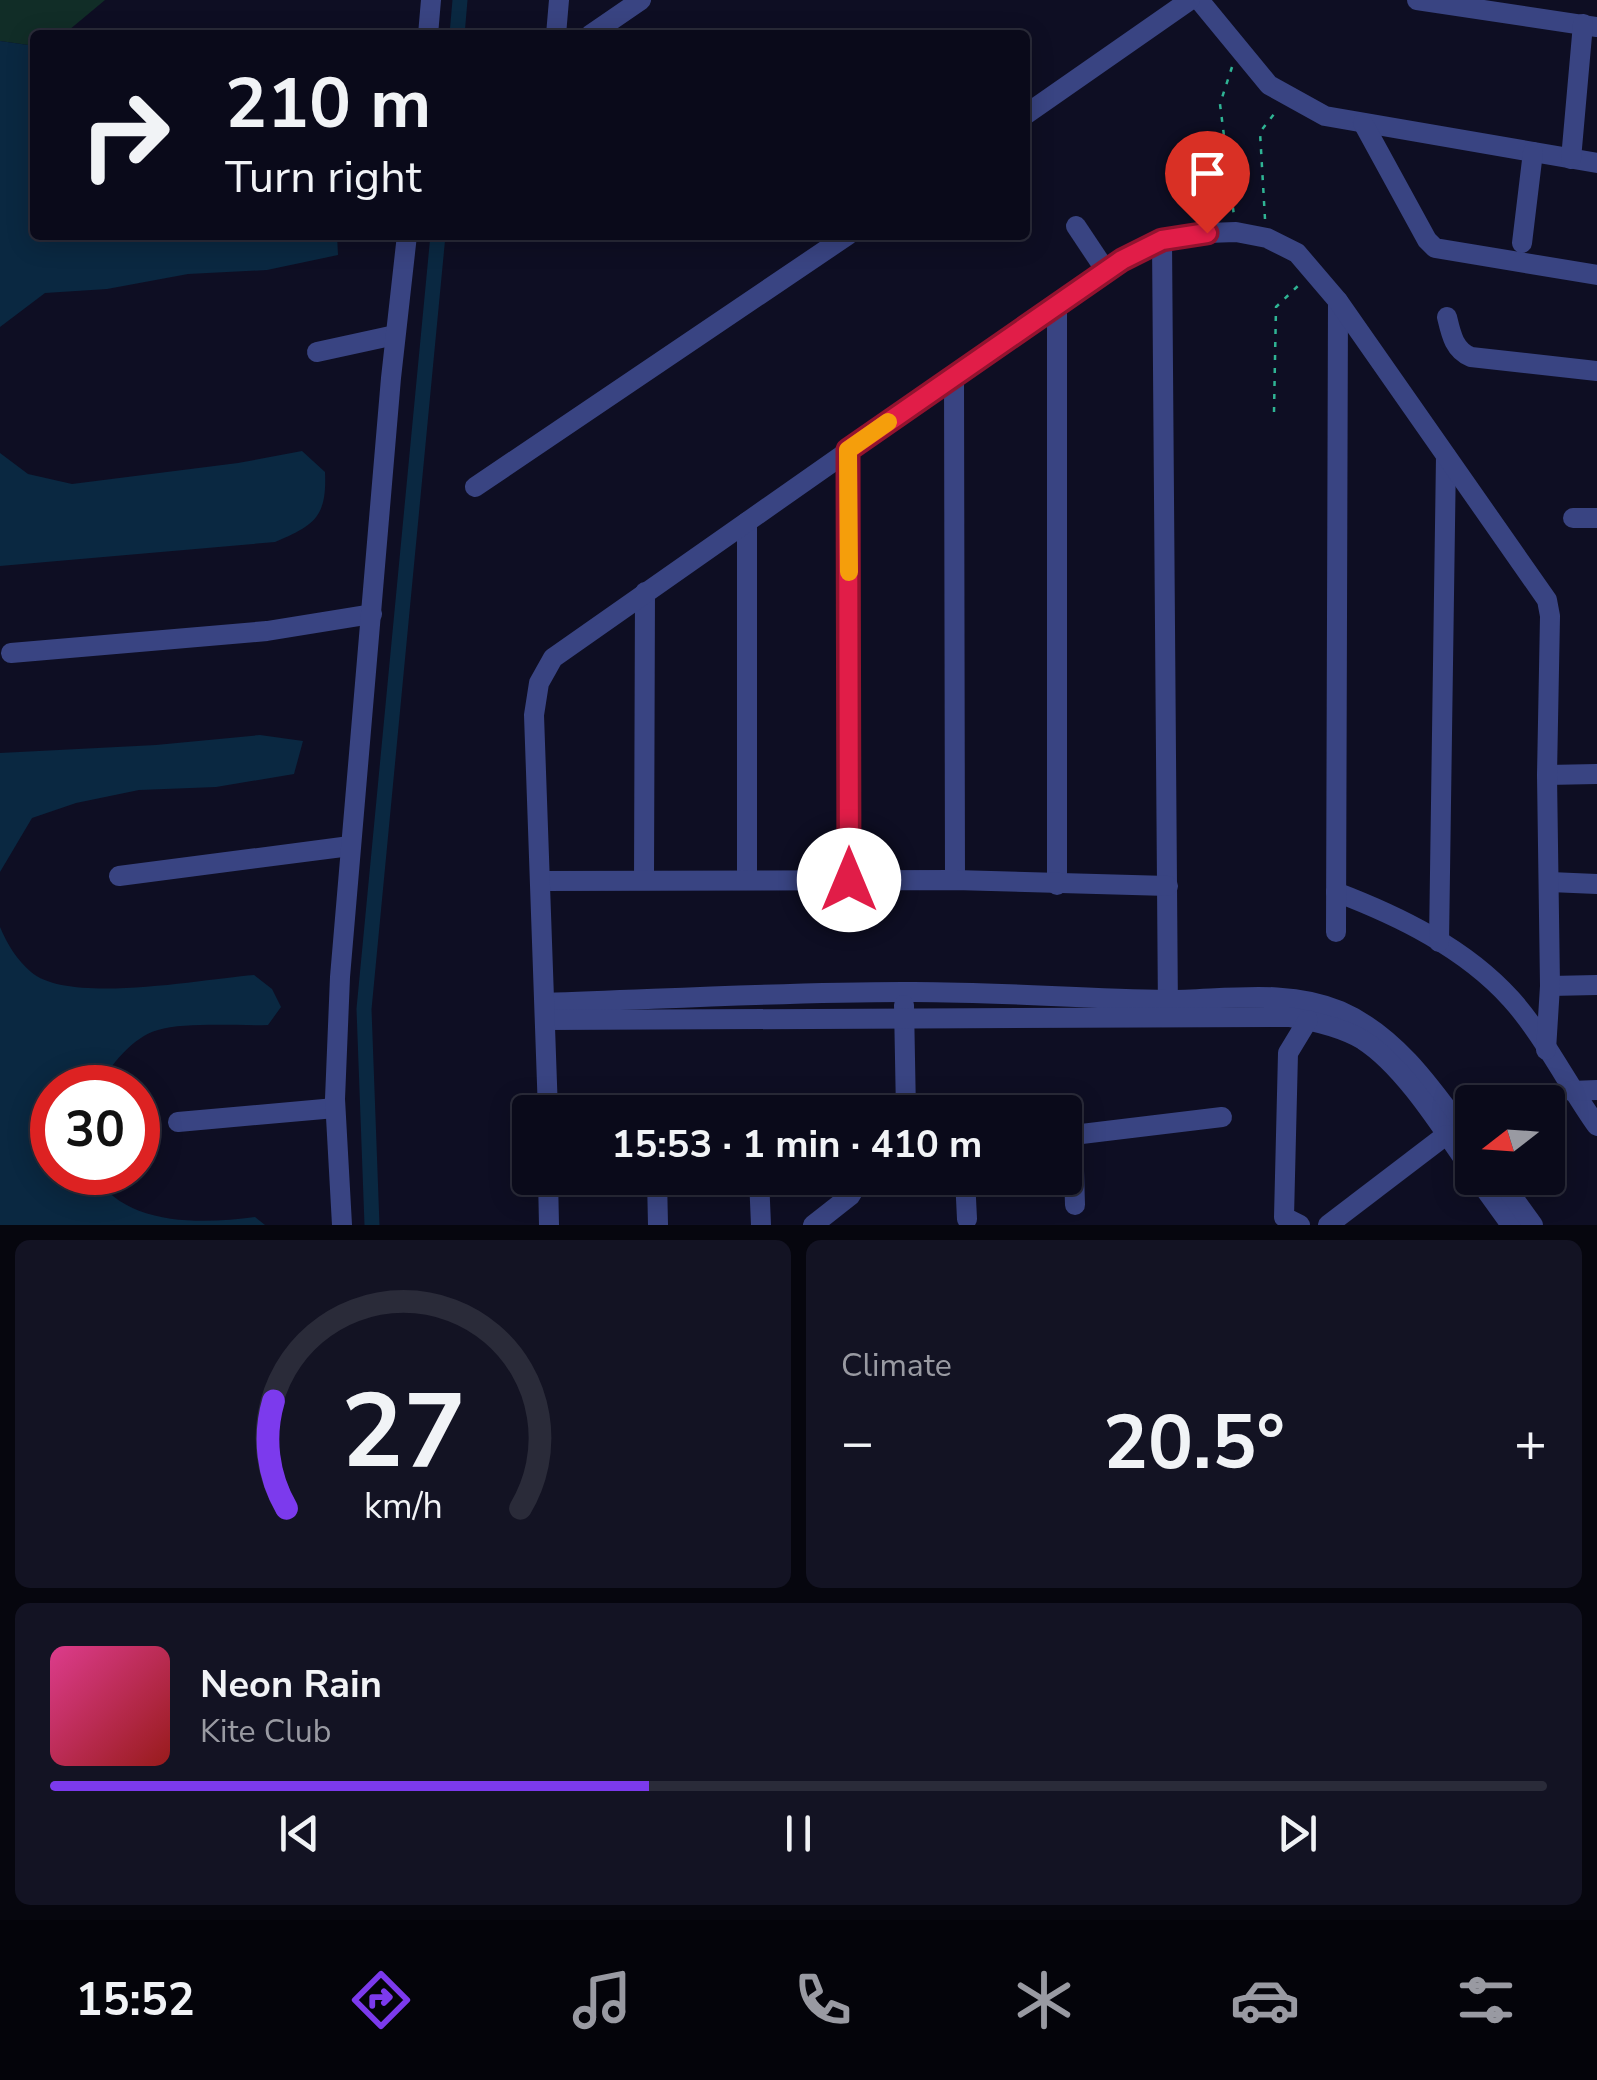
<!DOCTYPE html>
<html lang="en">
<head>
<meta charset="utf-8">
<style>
	:root { --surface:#0a0a1a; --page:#131323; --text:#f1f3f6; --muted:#999aa2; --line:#2a2b39; --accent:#7c3aed }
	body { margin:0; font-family:"Nunito Sans",sans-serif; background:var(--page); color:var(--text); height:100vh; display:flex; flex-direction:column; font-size:38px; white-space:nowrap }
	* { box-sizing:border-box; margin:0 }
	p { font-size:32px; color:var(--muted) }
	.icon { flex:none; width:55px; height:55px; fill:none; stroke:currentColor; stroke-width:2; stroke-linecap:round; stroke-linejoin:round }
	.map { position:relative; height:1225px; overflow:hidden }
	.sheet { display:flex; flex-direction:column; gap:15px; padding:15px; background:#06060e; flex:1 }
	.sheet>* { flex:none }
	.top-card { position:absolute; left:30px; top:30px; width:1000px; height:210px; border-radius:10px; box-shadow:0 5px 25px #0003,0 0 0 2px var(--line); background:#0a0a1a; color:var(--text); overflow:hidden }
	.needle { width:65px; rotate:253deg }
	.buttons { position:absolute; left:1455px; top:1085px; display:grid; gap:20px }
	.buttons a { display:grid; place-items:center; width:110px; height:110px; border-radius:10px; background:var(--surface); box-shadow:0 5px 25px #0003,0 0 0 2px var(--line); font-size:50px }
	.speed { position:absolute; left:30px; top:1065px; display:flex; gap:20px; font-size:50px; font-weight:700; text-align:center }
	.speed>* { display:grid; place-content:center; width:130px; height:130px; border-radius:50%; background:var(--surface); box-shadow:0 5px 25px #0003,0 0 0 2px var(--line); line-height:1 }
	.speed .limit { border:15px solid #d22; background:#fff; color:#111 }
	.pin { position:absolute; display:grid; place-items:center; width:85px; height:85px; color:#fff; margin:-102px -42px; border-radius:50% 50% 50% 0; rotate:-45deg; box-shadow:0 0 10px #0007 }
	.pin .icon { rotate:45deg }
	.me { position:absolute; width:110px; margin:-55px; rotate:0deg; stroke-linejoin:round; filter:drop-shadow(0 0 8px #0008) }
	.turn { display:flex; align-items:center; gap:35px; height:210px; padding:0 30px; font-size:45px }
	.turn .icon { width:130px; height:130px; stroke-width:2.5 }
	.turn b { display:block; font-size:70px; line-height:85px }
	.big { font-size:75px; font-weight:700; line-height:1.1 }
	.sheet .card { flex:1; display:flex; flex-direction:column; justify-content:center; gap:15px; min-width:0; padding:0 35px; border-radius:15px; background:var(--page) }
	.sheet .dial { align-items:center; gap:0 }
	.dial svg { height:260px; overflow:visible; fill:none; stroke:var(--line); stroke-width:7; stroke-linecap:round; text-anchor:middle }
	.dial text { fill:var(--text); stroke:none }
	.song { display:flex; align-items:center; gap:30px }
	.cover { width:120px; height:120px; border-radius:15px; background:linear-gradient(135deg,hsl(330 70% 55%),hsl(0 70% 35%)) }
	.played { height:10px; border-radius:5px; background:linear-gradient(90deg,var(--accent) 40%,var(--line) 40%) }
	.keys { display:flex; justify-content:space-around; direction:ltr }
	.heat { display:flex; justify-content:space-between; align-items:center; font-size:55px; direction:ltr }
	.sheet .tiles { flex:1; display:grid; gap:15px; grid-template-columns:1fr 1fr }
	.card:last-child { grid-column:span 2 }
	.trip { position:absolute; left:512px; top:1095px; width:570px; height:100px; border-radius:10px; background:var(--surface); box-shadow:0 5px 25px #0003,0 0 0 2px var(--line); font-weight:700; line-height:100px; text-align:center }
	.menu { display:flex; height:160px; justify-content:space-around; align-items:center; background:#04040a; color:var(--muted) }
	.menu .icon { width:70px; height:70px }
	.menu .on { color:var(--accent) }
	.menu b { font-size:45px; color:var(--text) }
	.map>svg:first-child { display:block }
	.green { fill:#112d27 }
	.water { fill:#0a2841 }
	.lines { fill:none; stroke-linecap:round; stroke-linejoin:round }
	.canal { stroke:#0a2841; stroke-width:15 }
	.path { stroke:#2fb494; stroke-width:2.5; stroke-dasharray:5 8; stroke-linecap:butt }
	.minor { stroke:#394482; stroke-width:20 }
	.route-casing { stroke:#92132f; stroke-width:25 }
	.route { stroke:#e11d48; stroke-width:18 }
	.slow { stroke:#f59e0b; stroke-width:18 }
</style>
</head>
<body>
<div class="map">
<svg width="1597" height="1225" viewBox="0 0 1597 1225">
	<rect width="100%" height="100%" fill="#0e0e23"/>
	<polygon class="green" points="0,0 105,0 63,35 35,35 35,46 0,41"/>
	<g class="water">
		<polygon points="0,41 35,46 35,235 337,235 338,255 267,270 188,274 107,289 45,293 0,327"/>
		<path d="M302,451L325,472C327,517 315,525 275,542L0,566V453L28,474L72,484L238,463Z"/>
		<polygon points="260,735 303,741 294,774 216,787 139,790 76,803 32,818 0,872 0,753 156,745"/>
		<path d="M0,927C7,944 17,960 31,972C69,1005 203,979 254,975L272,989L281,1007L268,1025C238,1026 185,1022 158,1030C132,1037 111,1066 97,1087L52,1088V1172L94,1173C122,1225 198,1225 255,1217L265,1225H0Z"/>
	</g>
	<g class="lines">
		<g class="canal">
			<polyline points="457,35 460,0"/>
			<polyline points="372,1225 364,1009 438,235"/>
		</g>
		<g class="path">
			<polyline points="1232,67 1220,104 1234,216"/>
			<polyline points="1265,219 1260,132 1278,109"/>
			<polyline points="1274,412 1276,307 1301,283"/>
		</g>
		<g class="minor">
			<polyline points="1199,0 1269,85 1325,116 1597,163"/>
			<polyline points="1417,0 1597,27"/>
			<polyline points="428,35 431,0"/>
			<polyline points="556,35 559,0"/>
			<polyline points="590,35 641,0"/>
			<polyline points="1025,115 1190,0"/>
			<polyline points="1363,123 1427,240 1435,248 1597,275"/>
			<polyline points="1571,159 1583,24"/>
			<polyline points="1076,226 1106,271"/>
			<polyline points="1162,240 1168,1013"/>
			<polyline points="1522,243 1533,152"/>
			<polyline points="1057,307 1057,885"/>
			<path d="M1447,317C1451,334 1454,350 1471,357L1597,371"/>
			<polyline points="317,352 395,335"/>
			<polyline points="954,377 955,880"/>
			<polyline points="848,450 849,880"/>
			<polyline points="475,487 848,235"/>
			<polyline points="1573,518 1597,518"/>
			<polyline points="747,522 747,880"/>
			<polyline points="11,653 267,631 372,614"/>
			<polyline points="1547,775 1597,774"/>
			<polyline points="119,876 350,846"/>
			<polyline points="644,880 645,592"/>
			<polyline points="540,881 955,880 1168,886"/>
			<polyline points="1550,882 1597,884"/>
			<path d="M1336,892C1399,916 1465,948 1511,999C1542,1033 1569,1087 1597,1126"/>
			<polyline points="1336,932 1338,301"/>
			<polyline points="1439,942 1446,456"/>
			<polyline points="1550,986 1597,985"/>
			<path d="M546,1003C665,999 783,992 902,992C990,991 1079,999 1167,1000C1223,1000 1287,988 1340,1011C1398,1036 1436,1094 1472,1143"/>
			<polyline points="904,1005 906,1112"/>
			<path d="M546,1020L1289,1017C1314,1021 1341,1027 1363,1040C1405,1067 1444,1131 1472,1171"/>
			<polyline points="1571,1091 1597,1090"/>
			<polyline points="548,1112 534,715 539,683 553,658 1122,259 1162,240 1207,233 1236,232 1267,238 1297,253 1338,301 1547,600 1550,616 1547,775 1550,986 1546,1050"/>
			<polyline points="178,1122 335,1108"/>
			<polyline points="1065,1136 1222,1117"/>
			<polyline points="1073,1136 1075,1205"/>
			<polyline points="548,1178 549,1225"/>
			<polyline points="657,1178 658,1225"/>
			<polyline points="759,1178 761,1225"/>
			<polyline points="965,1178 967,1219"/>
			<polyline points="1477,1178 1511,1225"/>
			<polyline points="1499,1178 1533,1225"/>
			<polyline points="342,1225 335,1099 340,977 391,378 407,235"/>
			<polyline points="813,1225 850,1196 861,1178"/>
			<polyline points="1300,1225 1284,1217 1288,1053 1308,1020"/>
			<polyline points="1328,1225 1446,1135"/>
		</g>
	</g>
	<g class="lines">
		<g class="route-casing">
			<polyline id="route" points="849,880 848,450 1122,260 1162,240 1207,233"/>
		</g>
		<use href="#route" class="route"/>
		<polyline class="slow" points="849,572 848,450 888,422"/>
	</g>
</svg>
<div class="buttons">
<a><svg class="needle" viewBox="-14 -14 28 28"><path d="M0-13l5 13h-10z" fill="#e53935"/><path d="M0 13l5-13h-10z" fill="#999aa2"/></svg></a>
</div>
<div class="speed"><div class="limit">30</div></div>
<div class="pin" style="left:1207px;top:233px;background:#d93025"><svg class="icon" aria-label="arrive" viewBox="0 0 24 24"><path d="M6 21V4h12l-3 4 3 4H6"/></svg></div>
<svg class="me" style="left:849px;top:880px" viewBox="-20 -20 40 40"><circle r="19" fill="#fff"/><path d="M0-13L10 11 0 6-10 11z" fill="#e11d48"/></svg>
<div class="trip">15:53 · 1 min · 410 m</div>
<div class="top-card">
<div class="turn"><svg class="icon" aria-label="right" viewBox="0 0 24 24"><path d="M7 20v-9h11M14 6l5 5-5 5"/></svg><div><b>210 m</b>Turn right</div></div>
</div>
</div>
<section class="sheet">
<div class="tiles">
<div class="card dial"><svg viewBox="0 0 100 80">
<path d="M14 69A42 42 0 1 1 86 69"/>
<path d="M14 69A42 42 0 0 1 10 36" stroke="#7c3aed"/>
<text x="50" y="56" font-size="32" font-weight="700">27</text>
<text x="50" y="72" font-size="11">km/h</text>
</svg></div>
<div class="card"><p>Climate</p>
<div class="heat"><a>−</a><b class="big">20.5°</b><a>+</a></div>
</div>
<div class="card">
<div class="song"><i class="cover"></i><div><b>Neon Rain</b><p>Kite Club</p></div></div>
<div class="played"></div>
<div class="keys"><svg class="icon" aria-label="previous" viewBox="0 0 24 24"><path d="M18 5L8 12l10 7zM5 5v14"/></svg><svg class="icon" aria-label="pause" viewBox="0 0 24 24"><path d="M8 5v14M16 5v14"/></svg><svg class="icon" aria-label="next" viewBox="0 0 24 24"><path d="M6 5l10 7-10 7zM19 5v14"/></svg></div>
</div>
</div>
</section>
<nav class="menu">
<b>15:52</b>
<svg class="icon on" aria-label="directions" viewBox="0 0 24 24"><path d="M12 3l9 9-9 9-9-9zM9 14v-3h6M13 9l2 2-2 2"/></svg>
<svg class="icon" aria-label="music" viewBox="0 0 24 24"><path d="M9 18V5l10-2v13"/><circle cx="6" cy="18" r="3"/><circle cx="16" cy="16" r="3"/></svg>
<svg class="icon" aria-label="phone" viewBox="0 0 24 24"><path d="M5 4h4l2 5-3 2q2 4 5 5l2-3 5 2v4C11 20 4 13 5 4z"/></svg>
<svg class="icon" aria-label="climate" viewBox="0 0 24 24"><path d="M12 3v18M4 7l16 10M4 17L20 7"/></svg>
<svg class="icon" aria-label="car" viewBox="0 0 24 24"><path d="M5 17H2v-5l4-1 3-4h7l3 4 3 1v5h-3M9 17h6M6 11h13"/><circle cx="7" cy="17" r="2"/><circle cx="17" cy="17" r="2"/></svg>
<svg class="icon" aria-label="filters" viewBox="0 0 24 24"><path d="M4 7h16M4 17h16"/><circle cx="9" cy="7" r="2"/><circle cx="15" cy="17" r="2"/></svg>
</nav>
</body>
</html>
